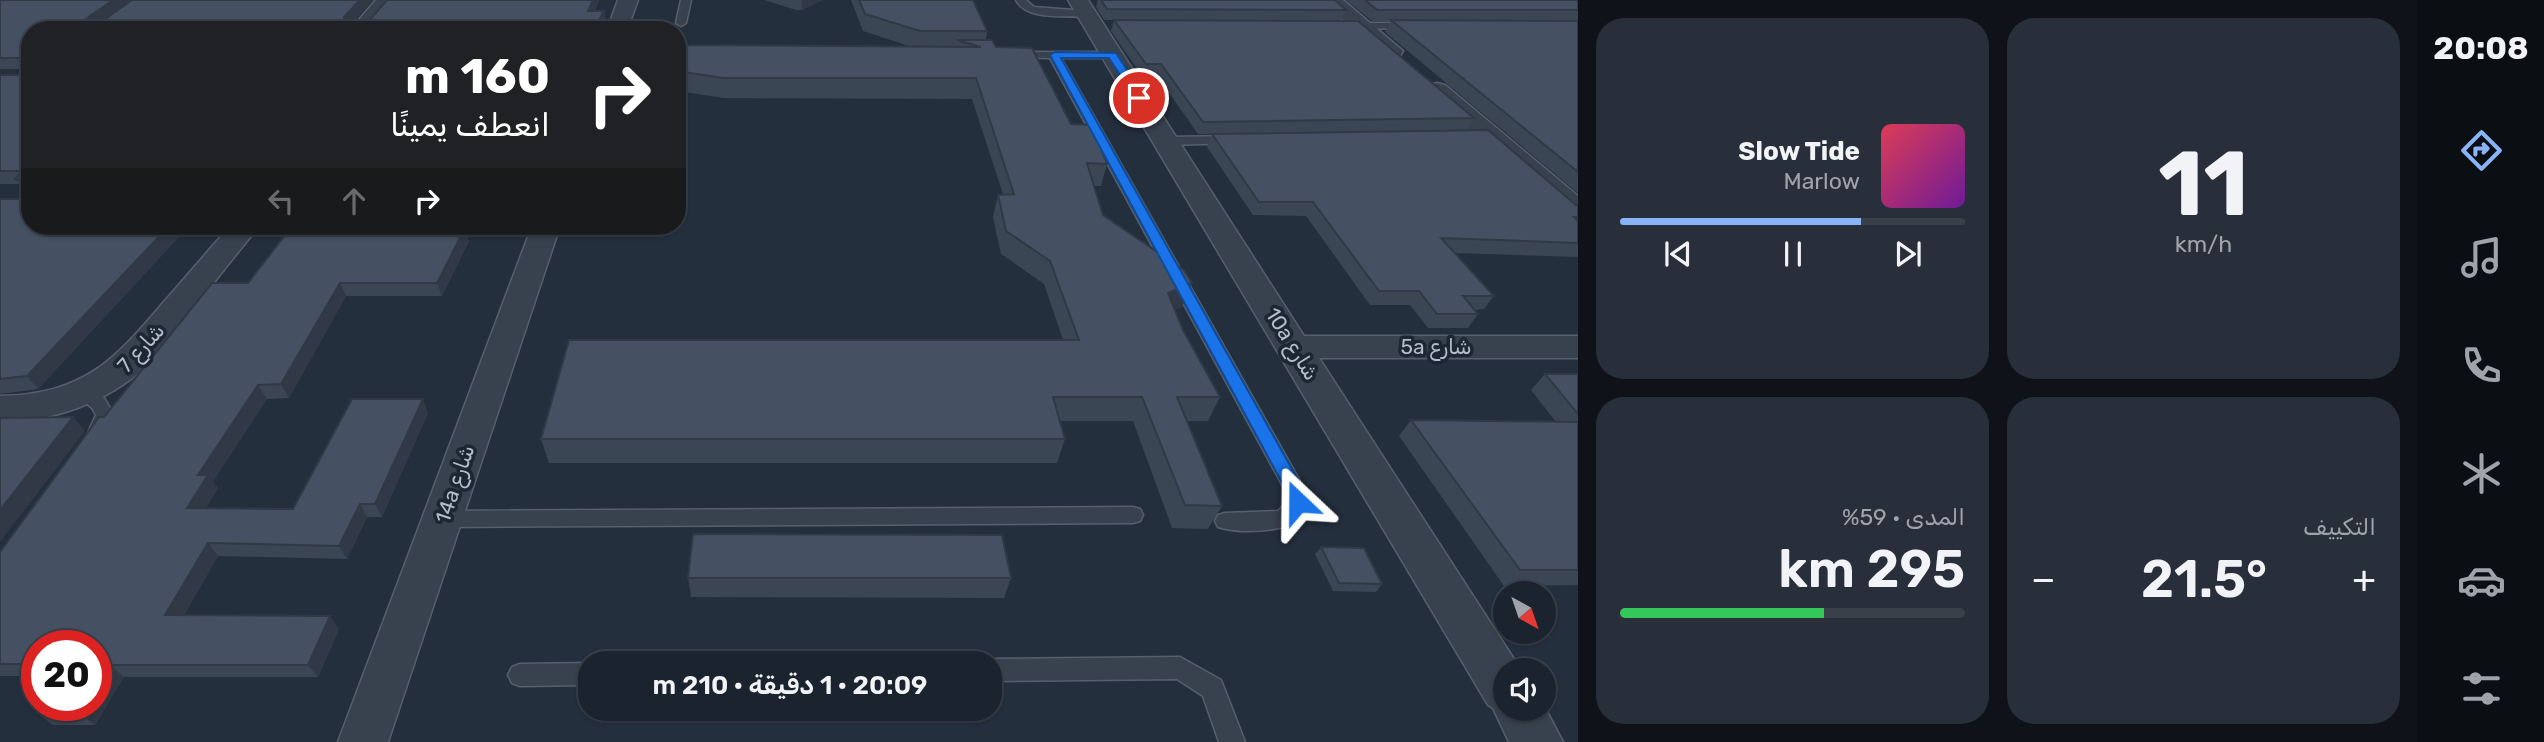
<!DOCTYPE html>
<html lang="ar">
<head>
<meta charset="utf-8">
<style>
	:root { --surface:#1b232e; --page:#282f3a; --text:#f1f3f6; --muted:#a0a4aa; --line:#39404a; --accent:#8ab4f8 }
	body { margin:0; font-family:Rubik,Vazirmatn,sans-serif; background:var(--page); color:var(--text); direction:rtl; height:100vh; display:flex; flex-direction:column; font-size:26px; white-space:nowrap }
	* { box-sizing:border-box; margin:0 }
	p { font-size:23px; color:var(--muted) }
	.icon { flex:none; width:38px; height:38px; fill:none; stroke:currentColor; stroke-width:2; stroke-linecap:round; stroke-linejoin:round }
	.map { position:relative; flex:1; overflow:hidden; direction:ltr }
	.panel { display:flex; flex-direction:column; gap:18px; padding:18px; background:#0f1319; width:840px }
	.panel>* { flex:none }
	.hud { position:absolute; left:21px; top:21px; width:665px; height:214px; border-radius:28px; box-shadow:0 2px 5px #0004,0 0 0 2px var(--line); direction:rtl; background:#202124; color:#fff; overflow:hidden }
	.needle { width:46px; rotate:140deg }
	.tools { position:absolute; left:1493px; top:581px; display:grid; gap:14px }
	.tools a { display:grid; place-items:center; width:63px; height:63px; border-radius:50%; background:var(--surface); box-shadow:0 2px 5px #0004,0 0 0 2px var(--line); font-size:35px }
	.speed { position:absolute; left:21px; top:630px; display:flex; gap:14px; font-size:35px; font-weight:700; text-align:center }
	.speed>* { display:grid; place-content:center; width:91px; height:91px; border-radius:50%; background:var(--surface); box-shadow:0 2px 5px #0004,0 0 0 2px var(--line); line-height:1 }
	.speed .limit { border:10px solid #d22; background:#fff; color:#111 }
	.pin { position:absolute; display:grid; place-items:center; width:60px; height:60px; color:#fff; margin:-30px; border:4px solid #fff; border-radius:50%; box-shadow:0 2px 7px #0007 }
	.me { position:absolute; width:77px; margin:-38px; rotate:337deg; stroke-linejoin:round; filter:drop-shadow(0 0 5px #0008) }
	.turn { display:flex; align-items:center; gap:24px; height:147px; padding:0 21px; font-size:32px }
	.turn .icon { width:91px; height:91px; stroke-width:2.5 }
	.turn b { display:block; font-size:49px; line-height:60px }
	.lanes { display:flex; align-items:center; height:66px; padding:0 21px; background:#0003; justify-content:center; gap:35px; direction:ltr }
	.lanes .off { opacity:.35 }
	.big { font-size:52px; font-weight:600; line-height:1.1 }
	.panel .widget { flex:1; display:flex; flex-direction:column; justify-content:center; gap:10px; min-width:0; padding:0 24px; border-radius:28px; background:var(--page) }
	.panel .dial { align-items:center; gap:0 }
	.dial b { font-size:91px; line-height:1 }
	.song { display:flex; align-items:center; gap:21px }
	.cover { width:84px; height:84px; border-radius:10px; background:linear-gradient(135deg,hsl(350 70% 55%),hsl(280 70% 35%)) }
	.played { height:7px; border-radius:4px; background:linear-gradient(90deg,var(--accent) 70%,var(--line) 70%) }
	.keys { display:flex; justify-content:space-around; direction:ltr }
	.heat { display:flex; justify-content:space-between; align-items:center; font-size:38px; direction:ltr }
	.charge { height:10px; border-radius:5px; background:linear-gradient(90deg,#34c759 59%,var(--line) 0) }
	.panel .tiles { flex:1; display:grid; gap:18px; grid-template-columns:repeat(2,1fr) }
	.trip { position:absolute; left:578px; top:651px; width:424px; height:70px; border-radius:28px; background:var(--surface); box-shadow:0 2px 5px #0004,0 0 0 2px var(--line); font-weight:600; line-height:70px; text-align:center; direction:rtl }
	main { display:flex; flex:1; min-height:0 }
	.tab-bar { display:flex; flex-direction:column; width:126px; justify-content:space-around; align-items:center; background:#0b0e12; color:var(--muted) }
	.tab-bar .icon { width:49px; height:49px }
	.tab-bar .selected { color:var(--accent) }
	.tab-bar b { font-size:32px; color:var(--text) }
	.map>svg:first-child { display:block }
	.lines { fill:none; stroke-linecap:round; stroke-linejoin:round }
	.lane-casing { stroke:#565f6c; stroke-width:3 }
	.street-casing { stroke:#565f6c; stroke-width:3 }
	.lane { fill:#38414e; fill-rule:evenodd }
	.street { fill:#38414e; fill-rule:evenodd }
	.wall { fill:#3b4654 }
	.shaded-wall { fill:#303945 }
	.building { fill:#455162; stroke:#303945; stroke-width:2 }
	.route { fill:#1a73e8; stroke:#114b97; stroke-width:2 }
	.labels { text-anchor:middle; stroke-width:7; stroke-linejoin:round; paint-order:stroke }
	.street-label { font-size:21px; fill:#b4bcc9; stroke:#1d2633 }
</style>
</head>
<body>
<main>
<nav class="tab-bar">
<b>20:08</b>
<svg class="icon selected" aria-label="directions" viewBox="0 0 24 24"><path d="M12 3l9 9-9 9-9-9zM9 14v-3h6M13 9l2 2-2 2"/></svg>
<svg class="icon" aria-label="music" viewBox="0 0 24 24"><path d="M9 18V5l10-2v13"/><circle cx="6" cy="18" r="3"/><circle cx="16" cy="16" r="3"/></svg>
<svg class="icon" aria-label="phone" viewBox="0 0 24 24"><path d="M5 4h4l2 5-3 2q2 4 5 5l2-3 5 2v4C11 20 4 13 5 4z"/></svg>
<svg class="icon" aria-label="climate" viewBox="0 0 24 24"><path d="M12 3v18M4 7l16 10M4 17L20 7"/></svg>
<svg class="icon" aria-label="car" viewBox="0 0 24 24"><path d="M5 17H2v-5l4-1 3-4h7l3 4 3 1v5h-3M9 17h6M6 11h13"/><circle cx="7" cy="17" r="2"/><circle cx="17" cy="17" r="2"/></svg>
<svg class="icon" aria-label="filters" viewBox="0 0 24 24"><path d="M4 7h16M4 17h16"/><circle cx="9" cy="7" r="2"/><circle cx="15" cy="17" r="2"/></svg>
</nav>
<section class="panel">
<div class="tiles">
<div class="widget dial"><b>11</b><p>km/h</p></div>
<div class="widget">
<div class="song"><i class="cover"></i><div><b>Slow Tide</b><p>Marlow</p></div></div>
<div class="played"></div>
<div class="keys"><svg class="icon" aria-label="previous" viewBox="0 0 24 24"><path d="M18 5L8 12l10 7zM5 5v14"/></svg><svg class="icon" aria-label="pause" viewBox="0 0 24 24"><path d="M8 5v14M16 5v14"/></svg><svg class="icon" aria-label="next" viewBox="0 0 24 24"><path d="M6 5l10 7-10 7zM19 5v14"/></svg></div>
</div>
<div class="widget"><p>التكييف</p>
<div class="heat"><a>−</a><b class="big">21.5°</b><a>+</a></div>
</div>
<div class="widget"><p>المدى · 59%</p><b class="big">295 km</b><div class="charge"></div></div>
</div>
</section>
<div class="map">
<svg width="1578" height="742" viewBox="0 0 1578 742">
	<rect width="100%" height="100%" fill="#242f3e"/>
	<g class="lines">
		<g class="lane-casing">
			<g id="lane">
				<polygon points="681,0 691,0 686,23 681,26 676,23"/>
				<path d="M1016,0H1026L1034,7L1086,11L1091,14L1086,17C1066,15 1026,21 1016,0Z"/>
				<polygon points="1410,23 1415,26 1414,28 1351,29 1346,26 1351,23"/>
				<path d="M1014,52H1112L1117,55L1112,58H1061L1305,490C1306,500 1306,509 1299,517C1286,534 1236,533 1218,527L1215,521L1218,515L1225,513L1278,511L1286,503L1285,490L1050,58L1010,57L1009,55Z"/>
				<polygon points="1233,136 1239,140 1237,143 1167,145 1161,141 1167,137"/>
				<polygon points="84,388 104,398 114,415 102,442 88,442 86,437 96,415 92,408 75,394 78,389"/>
				<polygon points="1133,507 1140,509 1143,515 1140,521 1133,523 443,527 436,525 433,519 436,513 443,511"/>
				<polygon points="1180,657 1221,680 1245,742 1219,742 1203,696 1177,679 989,681 989,663 980,663 989,659"/>
				<polygon points="590,663 590,685 520,686 512,683 508,675 512,667 520,664"/>
			</g>
		</g>
		<g class="street-casing">
			<g id="street">
				<polygon points="376,0 396,0 371,30 350,30"/>
				<polygon points="618,0 638,0 627,30 607,30"/>
				<polygon points="1068,0 1088,0 1304,336 1578,336 1578,358 1319,358 1521,670 1505,670 1505,709 1544,709 1544,706 1563,742 1509,742 1493,708 1488,705"/>
				<polygon points="1321,0 1343,0 1403,51 1400,56 1384,56"/>
				<polygon points="1437,83 1445,85 1578,196 1578,218 1568,216 1429,95 1425,90 1429,85"/>
				<path d="M230,226H259L147,366C105,403 56,421 0,422V396C82,394 112,363 162,304C185,278 207,252 230,226Z"/>
				<polygon points="532,226 560,226 388,742 338,742"/>
			</g>
		</g>
		<use href="#lane" class="lane"/>
		<use href="#street" class="street"/>
	</g>
	<g class="wall">
		<polygon points="0,0 373,0 354,21 369,21 387,0 599,0 595,11 604,11 606,22 30,30 30,226 189,226 38,389 0,394 0,199 23,199 23,190 19,184 0,184 0,75 24,75 24,69 0,69"/>
		<polygon points="764,0 822,0 802,10 796,10"/>
		<polygon points="851,0 973,0 987,31 986,40 996,47 1071,124 1107,164 1101,186 1094,186 1103,215 1192,283 1182,307 1175,310 1183,330 1220,397 1208,421 1187,421 1222,506 1208,529 1172,528 1133,421 1060,421 1065,439 1057,463 549,463 541,439 1063,340 1044,284 1001,254 993,217 998,195 1003,194 972,99 724,98 677,91 677,45 912,47 863,31"/>
		<polygon points="1098,0 1335,0 1346,10 1341,20 1474,118 1467,130 1578,205 1578,257 1454,253 1494,296 1484,309 1474,310 1478,314 1468,328 1428,328 1410,305 1370,305 1306,216 1253,215 1207,147 1212,134 1393,132 1198,134 1157,76 1142,76 1111,31 1114,20 1104,20 1096,7"/>
		<polygon points="1346,0 1578,0 1578,193 1385,32 1391,21 1372,21"/>
		<polygon points="292,226 400,226 399,228 469,241 442,296 346,296 289,398 267,399 213,481 218,488 206,508 293,509 428,413 382,517 367,517 347,559 218,556 184,615 339,629 318,677 124,677 95,725 53,725 37,713 96,646 37,646 37,676 0,676 0,552 104,417 248,283"/>
		<polygon points="1545,374 1578,374 1578,585 1504,586 1399,436 1411,420 1556,422 1531,390"/>
		<polygon points="1321,547 1382,584 1376,592 1333,591 1315,554"/>
		<polygon points="688,578 1011,578 1004,598 691,597"/>
	</g>
	<g class="shaded-wall">
		<polygon points="113,0 133,0 92,30 86,19"/>
		<polygon points="360,0 373,0 348,28 344,21 344,17"/>
		<polygon points="593,0 599,0 590,21 588,11"/>
		<polygon points="802,0 822,0 802,10"/>
		<polygon points="604,11 606,22 601,30 594,30"/>
		<polygon points="169,226 189,226 38,389 27,376"/>
		<polygon points="386,226 400,226 389,240 384,228"/>
		<polygon points="465,228 469,241 442,296 437,283"/>
		<polygon points="340,283 346,296 289,398 281,384"/>
		<polygon points="1192,283 1182,307 1159,317 1168,293"/>
		<polygon points="258,385 267,399 213,481 218,488 198,521 187,508 198,475"/>
		<polygon points="423,399 428,413 382,517 375,504"/>
		<polygon points="73,417 85,431 0,542 0,510"/>
		<polygon points="360,504 367,517 347,559 339,546"/>
		<polygon points="208,543 218,556 177,628 165,615"/>
		<polygon points="330,616 339,629 318,677 308,665"/>
		<polygon points="110,665 124,677 95,725 80,714 85,705 96,705 96,687"/>
	</g>
	<g class="building">
		<polygon points="0,0 113,0 86,19 89,22 101,22 132,0 360,0 344,17 344,21 369,21 387,0 593,0 588,11 604,11 594,30 30,30 30,226 169,226 27,376 0,379 0,199 23,199 24,181 15,179 24,171 0,171 0,75 24,75 25,58 0,58"/>
		<polygon points="859,0 973,0 987,31 920,31 865,14"/>
		<polygon points="1101,0 1335,0 1346,10 1107,9"/>
		<polygon points="1365,0 1578,0 1578,10 1377,10"/>
		<polygon points="1114,20 1358,21 1474,118 1203,122 1161,64 1146,64"/>
		<polygon points="1391,20 1578,21 1578,172"/>
		<polygon points="957,40 992,40 996,47 1032,48 1071,124 1092,125 1107,164 1087,163 1103,215 1184,270 1192,283 1168,293 1183,330 1220,397 1177,397 1222,506 1185,505 1142,397 1053,397 1065,439 541,439 569,340 1079,340 1050,261 1006,231 998,195 1014,194 976,78 723,78 677,71 677,45 981,47"/>
		<polygon points="1488,130 1576,205 1578,205 1578,217 1574,217 1578,221 1578,243 1441,238 1494,296 1463,296 1478,314 1437,314 1419,291 1379,291 1313,202 1259,202 1212,134"/>
		<polygon points="292,226 386,226 384,228 465,228 437,283 340,283 281,384 258,385 198,475 208,475 187,508 293,509 352,399 423,399 375,504 360,504 339,546 208,543 165,615 330,616 308,665 110,665 96,687 96,646 37,646 37,664 0,664 0,552 99,417 104,417 212,283 248,283"/>
		<polygon points="1545,374 1578,374 1578,414"/>
		<polygon points="73,417 0,510 0,418"/>
		<polygon points="1411,420 1578,422 1578,570 1520,570"/>
		<polygon points="693,534 1002,535 1011,578 688,578"/>
		<polygon points="1321,547 1364,548 1382,584 1339,583"/>
		<polygon points="42,705 85,705 80,714 37,713"/>
	</g>
	<polygon class="route" points="1055,52 1116,53 1145,98 1136,100 1109,58 1061,58 1301,485 1307,502 1304,508 1298,510 1291,508 1286,490 1050,55"/>
	<g class="labels">
		<g class="street-label">
			<text transform="translate(1292 344) rotate(58)" y="7">10a شارع</text>
			<text x="1436" y="354">5a شارع</text>
			<text transform="translate(141 348) rotate(-48)" y="7">شارع 7</text>
			<text transform="translate(455 484) rotate(-71)" y="7">14a شارع</text>
		</g>
	</g>
</svg>
<div class="tools">
<a><svg class="needle" viewBox="-14 -14 28 28"><path d="M0-13l5 13h-10z" fill="#e53935"/><path d="M0 13l5-13h-10z" fill="#a0a4aa"/></svg></a>
<a><svg class="icon" aria-label="sound" viewBox="0 0 24 24"><path d="M4 9h4l5-4v14l-5-4H4zM17 9q2 3 0 6"/></svg></a>
</div>
<div class="speed"><div class="limit">20</div></div>
<div class="pin" style="left:1139px;top:98px;background:#d93025"><svg class="icon" aria-label="arrive" viewBox="0 0 24 24"><path d="M6 21V4h12l-3 4 3 4H6"/></svg></div>
<svg class="me" style="left:1298px;top:502px" viewBox="-20 -20 40 40"><path d="M0-17L14 15 0 8-14 15z" fill="#1a73e8" stroke="#fff" stroke-width="4"/></svg>
<div class="trip">20:09 · 1 دقيقة · 210 m</div>
<div class="hud">
<div class="turn"><svg class="icon" aria-label="right" viewBox="0 0 24 24"><path d="M7 20v-9h11M14 6l5 5-5 5"/></svg><div><b>160 m</b>انعطف يمينًا</div></div>
<div class="lanes"><svg class="icon off" aria-label="left" viewBox="0 0 24 24"><path d="M17 20v-9H6M10 6l-5 5 5 5"/></svg><svg class="icon off" aria-label="ahead" viewBox="0 0 24 24"><path d="M12 20V5M6 11l6-6 6 6"/></svg><svg class="icon" aria-label="right" viewBox="0 0 24 24"><path d="M7 20v-9h11M14 6l5 5-5 5"/></svg></div>
</div>
</div>
</main>
</body>
</html>
